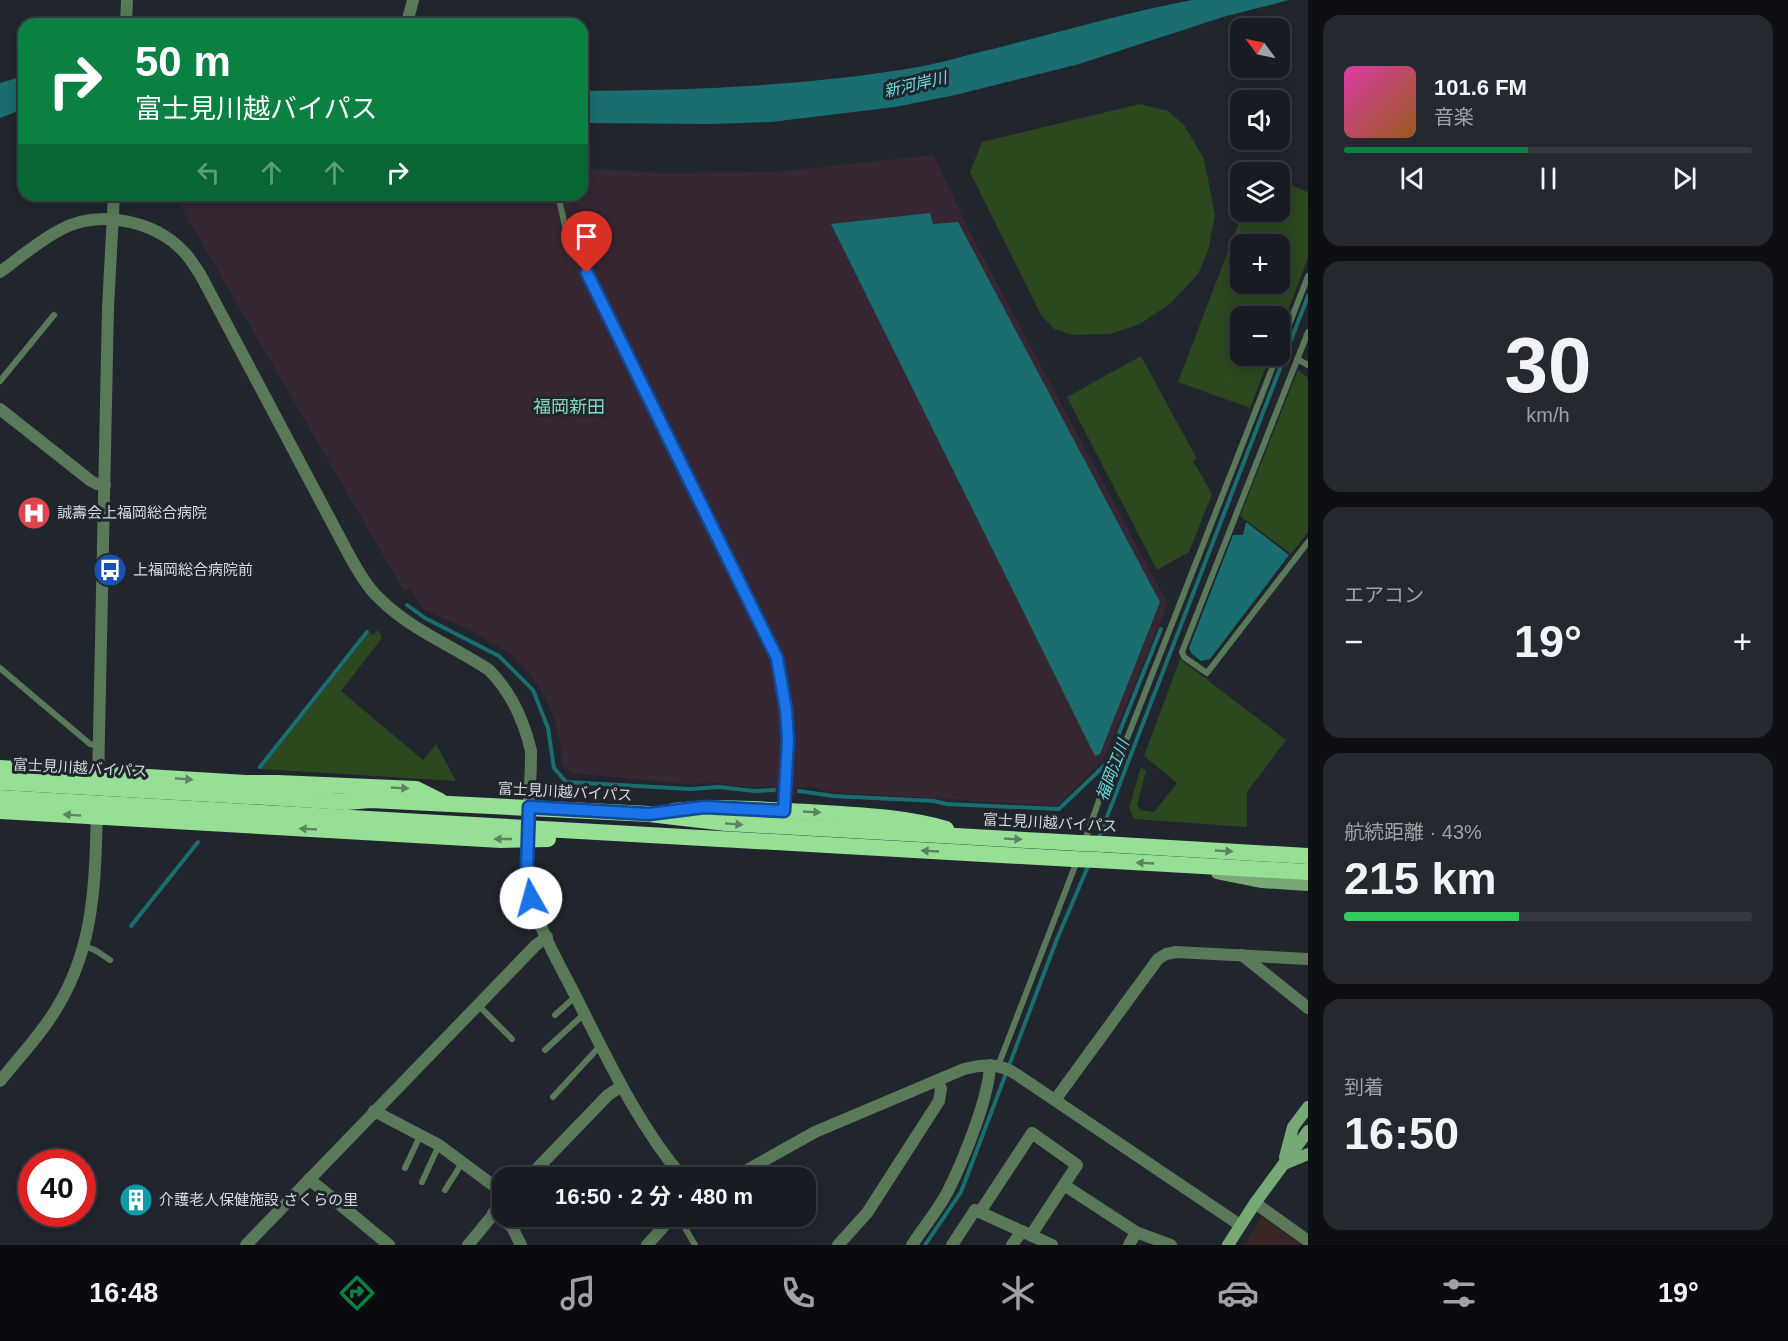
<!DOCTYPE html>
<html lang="ja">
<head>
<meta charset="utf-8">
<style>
	:root { --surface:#181c22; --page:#25292f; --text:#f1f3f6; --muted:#9fa1a5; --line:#363a40; --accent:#0b8043 }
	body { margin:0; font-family:Helvetica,"Noto Sans JP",sans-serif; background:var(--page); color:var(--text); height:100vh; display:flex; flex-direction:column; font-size:22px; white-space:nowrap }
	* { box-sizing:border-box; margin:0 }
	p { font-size:20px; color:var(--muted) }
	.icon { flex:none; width:33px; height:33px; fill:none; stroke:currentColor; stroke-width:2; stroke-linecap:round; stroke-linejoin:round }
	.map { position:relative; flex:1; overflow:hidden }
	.drawer { display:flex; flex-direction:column; gap:15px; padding:15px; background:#0d0f13; width:480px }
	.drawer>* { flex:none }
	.banner { position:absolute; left:18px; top:18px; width:570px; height:183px; border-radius:18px; box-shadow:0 3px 15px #0003,0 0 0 2px var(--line); background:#0b8043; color:#fff; overflow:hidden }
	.needle { width:39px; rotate:303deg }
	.fabs { position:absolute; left:1230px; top:18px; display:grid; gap:12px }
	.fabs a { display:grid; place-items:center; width:60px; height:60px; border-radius:12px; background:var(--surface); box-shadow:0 3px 15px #0003,0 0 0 2px var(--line); font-size:30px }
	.speed { position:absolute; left:18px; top:1149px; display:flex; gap:12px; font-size:30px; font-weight:700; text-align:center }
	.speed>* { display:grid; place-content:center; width:78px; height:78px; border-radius:50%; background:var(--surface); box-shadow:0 3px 15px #0003,0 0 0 2px var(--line); line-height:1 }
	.speed .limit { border:9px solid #d22; background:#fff; color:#111 }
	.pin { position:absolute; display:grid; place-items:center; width:51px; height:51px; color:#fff; margin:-62px -26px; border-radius:50% 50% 50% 0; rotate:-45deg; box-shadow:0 0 6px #0007 }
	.pin .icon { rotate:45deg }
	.me { position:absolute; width:66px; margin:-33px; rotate:353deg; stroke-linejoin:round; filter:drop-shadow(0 0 4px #0008) }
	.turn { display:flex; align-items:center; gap:21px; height:126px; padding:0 18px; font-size:27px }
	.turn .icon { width:78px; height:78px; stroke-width:2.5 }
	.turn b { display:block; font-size:42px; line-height:51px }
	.lanes { display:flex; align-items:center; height:57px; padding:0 18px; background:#0003; justify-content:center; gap:30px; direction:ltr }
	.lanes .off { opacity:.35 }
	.big { font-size:45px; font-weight:700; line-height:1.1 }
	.drawer .card { flex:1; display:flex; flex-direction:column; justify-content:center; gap:9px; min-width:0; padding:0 21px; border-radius:18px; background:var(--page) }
	.drawer .dial { align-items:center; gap:0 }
	.dial b { font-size:78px; line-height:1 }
	.song { display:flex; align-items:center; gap:18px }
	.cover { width:72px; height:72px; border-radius:9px; background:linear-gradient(135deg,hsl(320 70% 55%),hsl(30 70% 35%)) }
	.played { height:6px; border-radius:3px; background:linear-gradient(90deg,var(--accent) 45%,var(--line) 45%) }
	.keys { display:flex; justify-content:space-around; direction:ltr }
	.heat { display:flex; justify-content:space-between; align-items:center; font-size:33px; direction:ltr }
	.charge { height:9px; border-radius:4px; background:linear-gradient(90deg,#34c759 43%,var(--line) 0) }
	.trip { position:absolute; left:492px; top:1167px; width:324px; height:60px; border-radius:18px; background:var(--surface); box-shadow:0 3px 15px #0003,0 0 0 2px var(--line); font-weight:700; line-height:60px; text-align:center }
	.tab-bar { display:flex; height:96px; justify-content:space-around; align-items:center; background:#0a0b0e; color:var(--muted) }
	.tab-bar .icon { width:42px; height:42px }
	.tab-bar .selected { color:var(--accent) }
	.tab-bar b { font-size:27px; color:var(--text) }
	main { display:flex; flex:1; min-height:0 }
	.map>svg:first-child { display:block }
	.industrial { fill:#362733 }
	.education { fill:#3a2725 }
	.green { fill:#2b481f; fill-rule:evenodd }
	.water { fill:#1b6e6f }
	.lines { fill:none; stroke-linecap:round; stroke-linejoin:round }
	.stream { stroke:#1b6e6f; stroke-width:4 }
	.service { stroke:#5a7959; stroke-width:6 }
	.minor { stroke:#5a7959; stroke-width:12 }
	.tertiary { stroke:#5a7959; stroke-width:12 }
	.secondary { stroke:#76a975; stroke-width:12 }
	.trunk { stroke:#96df95; stroke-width:16 }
	.trunk-bridge { stroke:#96df95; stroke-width:16 }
	.oneway { fill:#5b8262 }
	.route-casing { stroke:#114b97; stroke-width:15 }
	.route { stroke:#1a73e8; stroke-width:10 }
	.labels { text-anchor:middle; stroke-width:6; stroke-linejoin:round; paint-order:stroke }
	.poi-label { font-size:15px; fill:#d5d9df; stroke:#20252e; text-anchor:start }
	.street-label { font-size:15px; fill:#d5d9df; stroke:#20252e }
	.water-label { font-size:16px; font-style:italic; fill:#6adfe1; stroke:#20252e }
	.quarter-label { font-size:18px; fill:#81dbba; stroke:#20252e }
</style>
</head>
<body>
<main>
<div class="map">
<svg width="1308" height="1245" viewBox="0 0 1308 1245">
	<rect width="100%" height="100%" fill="#20252e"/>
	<polygon class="industrial" points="933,155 975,242 1168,604 1103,761 1057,806 830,792 812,787 797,787 796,795 773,794 774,785 754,788 719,783 685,784 571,773 562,764 560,743 555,720 545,696 529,673 512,655 474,632 423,609 411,589 404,591 174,195 582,195 582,168 662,173 776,172"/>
	<polygon class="education" points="1262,1217 1302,1245 1244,1245"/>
	<g class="green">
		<polygon points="1140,104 1168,111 1184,125 1204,159 1215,215 1208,251 1198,274 1171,303 1140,324 1110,334 1072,335 1054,329 1041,315 970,172 982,142"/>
		<path d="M1280,181L1308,192V258L1280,331V316H1240V356H1270L1250,408L1178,382L1243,212H1280ZM1280,244V284H1240V244Z"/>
		<polygon points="1141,356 1197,459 1193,461 1212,494 1189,552 1157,570 1067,397"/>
		<polygon points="1298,370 1308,378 1308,532 1291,554 1240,516"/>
		<polygon points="378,630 382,638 341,691 423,760 436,744 456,781 261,769 370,632 373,635"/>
		<polygon points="1180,659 1286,740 1247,792 1247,827 1134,819 1129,808 1141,767 1146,771 1137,805 1141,810 1154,812 1177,783 1144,756"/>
	</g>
	<g class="water">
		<path d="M1192,0H1289L1223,17L1079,64L955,95L895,107L771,122L710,124L582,123V91C695,90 807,86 918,67C942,63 965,55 989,50C1057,33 1124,13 1192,0Z"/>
		<polygon points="24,76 24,109 0,118 0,83"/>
		<polygon points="930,213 933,224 958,222 1160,602 1100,754 1095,756 831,224"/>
		<polygon points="1246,522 1289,555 1210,659 1201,661 1192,654 1189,648 1233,535 1243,535"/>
	</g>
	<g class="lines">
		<g class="stream">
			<polyline points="407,605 425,618 499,656 533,690 548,728 554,768 566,782 690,789 719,787 754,791 774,790"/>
			<polyline points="260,767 367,632"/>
			<polyline points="799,791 833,796 934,801 947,804 1059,809 1107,763 1161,629"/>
			<polyline points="1098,840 1308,296"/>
			<polyline points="131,926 198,842"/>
			<polyline points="925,1245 961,1192 1057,939 1089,864"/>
		</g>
		<g class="service">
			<polyline points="560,204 566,230 777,658 786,710 787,740 784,810"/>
			<polyline points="1308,332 1182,652 1184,657 1207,673 1308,542"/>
			<polyline points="1280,348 1308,276"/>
			<polyline points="1297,359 1308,365"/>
			<polyline points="0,381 54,315"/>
			<polyline points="0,668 90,744 99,746"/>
			<polyline points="1084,843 1104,786 1128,736 1277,356"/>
			<polyline points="84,946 95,950 110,960"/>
			<polyline points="478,1005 512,1039"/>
			<polyline points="555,1015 576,996"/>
			<polyline points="545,1050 584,1014"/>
			<polyline points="998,1066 1077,861"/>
			<polyline points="553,1097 600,1046"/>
			<polyline points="405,1168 420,1136"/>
			<polyline points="422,1182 439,1145"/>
			<polyline points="445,1190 462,1163"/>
			<polyline points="678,1216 695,1245"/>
		</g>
		<g class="minor">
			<polyline points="404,24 407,23 413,0"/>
			<polyline points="0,409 91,481 97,484 105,485"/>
			<polyline points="1242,955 1308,1008"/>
			<polyline points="1055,1100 1158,959 1166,954 1176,952 1308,959"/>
			<polyline points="374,1111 439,1145 502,1192"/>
			<polyline points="528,1178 608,1095 622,1086"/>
			<polyline points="309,1179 389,1245"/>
			<polyline points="1064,1185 1136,1232 1171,1245"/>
			<polyline points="1255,1203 1308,1241"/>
			<polyline points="980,1212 1032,1133 1077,1165 1031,1235"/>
			<polyline points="493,1213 512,1227 521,1245"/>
			<polyline points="246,1245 536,945 547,937"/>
			<polyline points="468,1245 502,1204"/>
			<polyline points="838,1245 867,1213 939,1101 941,1089 938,1080"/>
			<path d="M912,1245C923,1228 938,1210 948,1191C963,1161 989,1098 990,1065"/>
			<polyline points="952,1245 975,1210 1052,1245"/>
			<polyline points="1012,1245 1022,1231"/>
			<polyline points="1129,1245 1136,1232"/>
		</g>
		<g class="tertiary">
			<polyline points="126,24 127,0"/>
			<path d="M0,272C19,258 39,241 60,230C99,209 154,220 184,252C190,258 195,267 200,274L348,553C357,569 366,586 380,599C411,630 453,646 489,670C511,692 524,721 531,751C532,797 520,854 531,897C540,932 560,965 576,997C608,1060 637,1123 683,1178"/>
			<polyline points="98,782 108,308 114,195"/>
			<path d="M0,1081C16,1061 34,1042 49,1020C95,954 95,885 97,809"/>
			<path d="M733,1178L815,1132L964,1069C983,1064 999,1063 1016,1074L1240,1225"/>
			<polyline points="647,1245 673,1216"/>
		</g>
		<g class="secondary">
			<polyline points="1217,873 1262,882 1308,885"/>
			<polyline points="1285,1157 1293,1127 1308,1107"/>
			<polyline points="1284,1164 1308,1154"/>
			<polyline points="1228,1245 1255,1203 1308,1131"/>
		</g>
		<g class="trunk">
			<polyline points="0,768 246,783 278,783 416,789 440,801"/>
			<polyline points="283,798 346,802 371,800 649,814 726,823 1079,843"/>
			<polyline points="0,811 501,840 548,839"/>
			<path d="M674,811C719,805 763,810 808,812C855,815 901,816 946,829"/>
			<polyline points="281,814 1073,859"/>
			<polyline points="1103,844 1308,856"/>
			<polyline points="1097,860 1308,872"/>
		</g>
		<g class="trunk-bridge">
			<polyline points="0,782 283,798"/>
			<polyline points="0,798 281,814"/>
			<polyline points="1079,843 1103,844"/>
			<polyline points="1073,859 1097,860"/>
		</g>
	</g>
	<defs><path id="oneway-solid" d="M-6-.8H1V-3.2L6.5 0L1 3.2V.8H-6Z" transform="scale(1.5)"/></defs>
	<g class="oneway">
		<use href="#oneway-solid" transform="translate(184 779) rotate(4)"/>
		<use href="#oneway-solid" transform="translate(400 788) rotate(3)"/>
		<use href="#oneway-solid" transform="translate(812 812) rotate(3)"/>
		<use href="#oneway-solid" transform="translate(72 815) rotate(-176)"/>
		<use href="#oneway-solid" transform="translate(734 824) rotate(4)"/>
		<use href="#oneway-solid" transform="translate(308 829) rotate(-177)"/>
		<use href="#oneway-solid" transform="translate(503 839) rotate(180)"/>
		<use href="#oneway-solid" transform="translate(1013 839) rotate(3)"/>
		<use href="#oneway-solid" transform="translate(930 851) rotate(-177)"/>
		<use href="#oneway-solid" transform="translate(1224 851) rotate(3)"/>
		<use href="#oneway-solid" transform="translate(1145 863) rotate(-177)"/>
	</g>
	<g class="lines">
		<g class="route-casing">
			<polyline id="route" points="531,898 527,866 529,807 649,814 704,807 784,811 788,740 786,710 777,658 587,273"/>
		</g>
		<use href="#route" class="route"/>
	</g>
	<defs>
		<g id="hospital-disc" transform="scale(1.725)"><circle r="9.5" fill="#e0444e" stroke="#20252e"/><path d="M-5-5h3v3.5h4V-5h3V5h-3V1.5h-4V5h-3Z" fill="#fff"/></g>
		<g id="bus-disc" transform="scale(1.725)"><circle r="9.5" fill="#1a4fb4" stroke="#20252e"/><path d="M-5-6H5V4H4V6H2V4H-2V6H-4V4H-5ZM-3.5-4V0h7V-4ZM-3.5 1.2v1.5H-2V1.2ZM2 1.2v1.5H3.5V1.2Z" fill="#fff"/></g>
		<g id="building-disc" transform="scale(1.725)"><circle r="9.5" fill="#0f9aa8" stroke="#20252e"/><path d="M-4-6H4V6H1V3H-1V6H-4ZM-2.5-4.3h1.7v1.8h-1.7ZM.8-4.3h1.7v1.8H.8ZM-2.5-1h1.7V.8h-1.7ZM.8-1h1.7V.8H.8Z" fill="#fff"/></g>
	</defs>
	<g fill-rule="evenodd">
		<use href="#hospital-disc" x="34" y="513"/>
		<use href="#bus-disc" x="110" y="570"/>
		<use href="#building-disc" x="136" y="1200"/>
	</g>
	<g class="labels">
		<g class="poi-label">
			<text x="57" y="518">誠壽会上福岡総合病院</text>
			<text x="133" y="575">上福岡総合病院前</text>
			<text x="159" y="1205">介護老人保健施設 さくらの里</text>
		</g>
		<g class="street-label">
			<text transform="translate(80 768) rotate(3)" y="5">富士見川越バイパス</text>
			<text transform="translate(565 792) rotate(3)" y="5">富士見川越バイパス</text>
			<text transform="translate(1050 823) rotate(3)" y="5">富士見川越バイパス</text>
		</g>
		<g class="water-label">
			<text transform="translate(915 84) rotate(-13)" y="6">新河岸川</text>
			<text transform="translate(1112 770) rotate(-69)" y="6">福岡江川</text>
		</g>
		<g class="quarter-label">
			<text x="569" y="413">福岡新田</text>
		</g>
	</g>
</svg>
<div class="fabs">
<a><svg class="needle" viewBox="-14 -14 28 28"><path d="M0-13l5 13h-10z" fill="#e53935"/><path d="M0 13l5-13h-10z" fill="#9fa1a5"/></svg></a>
<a><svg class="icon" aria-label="sound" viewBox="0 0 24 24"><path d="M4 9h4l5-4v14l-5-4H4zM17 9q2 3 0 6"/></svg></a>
<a><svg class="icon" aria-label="layers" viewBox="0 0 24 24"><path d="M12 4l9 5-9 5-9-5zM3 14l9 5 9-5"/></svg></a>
<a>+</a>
<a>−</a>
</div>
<div class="speed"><div class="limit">40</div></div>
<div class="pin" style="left:587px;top:273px;background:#d93025"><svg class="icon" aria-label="arrive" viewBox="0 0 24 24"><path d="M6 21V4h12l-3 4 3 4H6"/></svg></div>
<svg class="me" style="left:531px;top:898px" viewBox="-20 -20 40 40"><circle r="19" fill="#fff"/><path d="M0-13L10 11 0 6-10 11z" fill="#1a73e8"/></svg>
<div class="trip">16:50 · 2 分 · 480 m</div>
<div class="banner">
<div class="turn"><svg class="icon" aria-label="right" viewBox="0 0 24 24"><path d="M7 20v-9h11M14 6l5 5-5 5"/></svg><div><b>50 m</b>富士見川越バイパス</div></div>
<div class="lanes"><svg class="icon off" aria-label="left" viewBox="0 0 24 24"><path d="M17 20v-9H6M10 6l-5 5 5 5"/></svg><svg class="icon off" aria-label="ahead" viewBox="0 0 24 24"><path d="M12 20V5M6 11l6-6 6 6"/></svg><svg class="icon off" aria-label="ahead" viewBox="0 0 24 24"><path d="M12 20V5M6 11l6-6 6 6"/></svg><svg class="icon" aria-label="right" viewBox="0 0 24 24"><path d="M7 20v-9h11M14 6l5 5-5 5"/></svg></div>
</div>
</div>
<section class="drawer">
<div class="card">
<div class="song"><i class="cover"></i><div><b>101.6 FM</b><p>音楽</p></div></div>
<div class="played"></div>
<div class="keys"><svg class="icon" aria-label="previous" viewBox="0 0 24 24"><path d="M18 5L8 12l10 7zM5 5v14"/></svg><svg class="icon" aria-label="pause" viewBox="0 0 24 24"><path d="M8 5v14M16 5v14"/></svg><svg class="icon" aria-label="next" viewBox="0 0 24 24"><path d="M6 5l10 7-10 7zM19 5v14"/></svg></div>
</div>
<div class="card dial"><b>30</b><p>km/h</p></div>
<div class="card"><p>エアコン</p>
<div class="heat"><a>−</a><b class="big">19°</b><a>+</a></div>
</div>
<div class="card"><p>航続距離 · 43%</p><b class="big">215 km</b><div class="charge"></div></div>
<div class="card"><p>到着</p><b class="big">16:50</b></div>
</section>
</main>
<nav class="tab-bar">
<b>16:48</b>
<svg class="icon selected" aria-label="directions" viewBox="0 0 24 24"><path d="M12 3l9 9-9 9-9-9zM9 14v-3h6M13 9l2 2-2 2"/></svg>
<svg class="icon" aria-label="music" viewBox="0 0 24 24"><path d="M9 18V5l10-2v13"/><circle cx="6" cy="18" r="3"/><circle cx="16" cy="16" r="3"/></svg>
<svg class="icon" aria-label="phone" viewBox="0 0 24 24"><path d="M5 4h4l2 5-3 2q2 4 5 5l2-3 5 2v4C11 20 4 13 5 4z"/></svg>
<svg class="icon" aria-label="climate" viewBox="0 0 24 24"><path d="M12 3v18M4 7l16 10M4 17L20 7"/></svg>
<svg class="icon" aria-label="car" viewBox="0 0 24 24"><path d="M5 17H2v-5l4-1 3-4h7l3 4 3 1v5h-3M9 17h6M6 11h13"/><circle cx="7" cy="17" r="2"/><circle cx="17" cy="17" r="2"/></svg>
<svg class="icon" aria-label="filters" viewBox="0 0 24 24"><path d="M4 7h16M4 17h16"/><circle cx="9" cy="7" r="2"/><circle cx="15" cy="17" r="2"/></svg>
<b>19°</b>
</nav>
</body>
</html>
